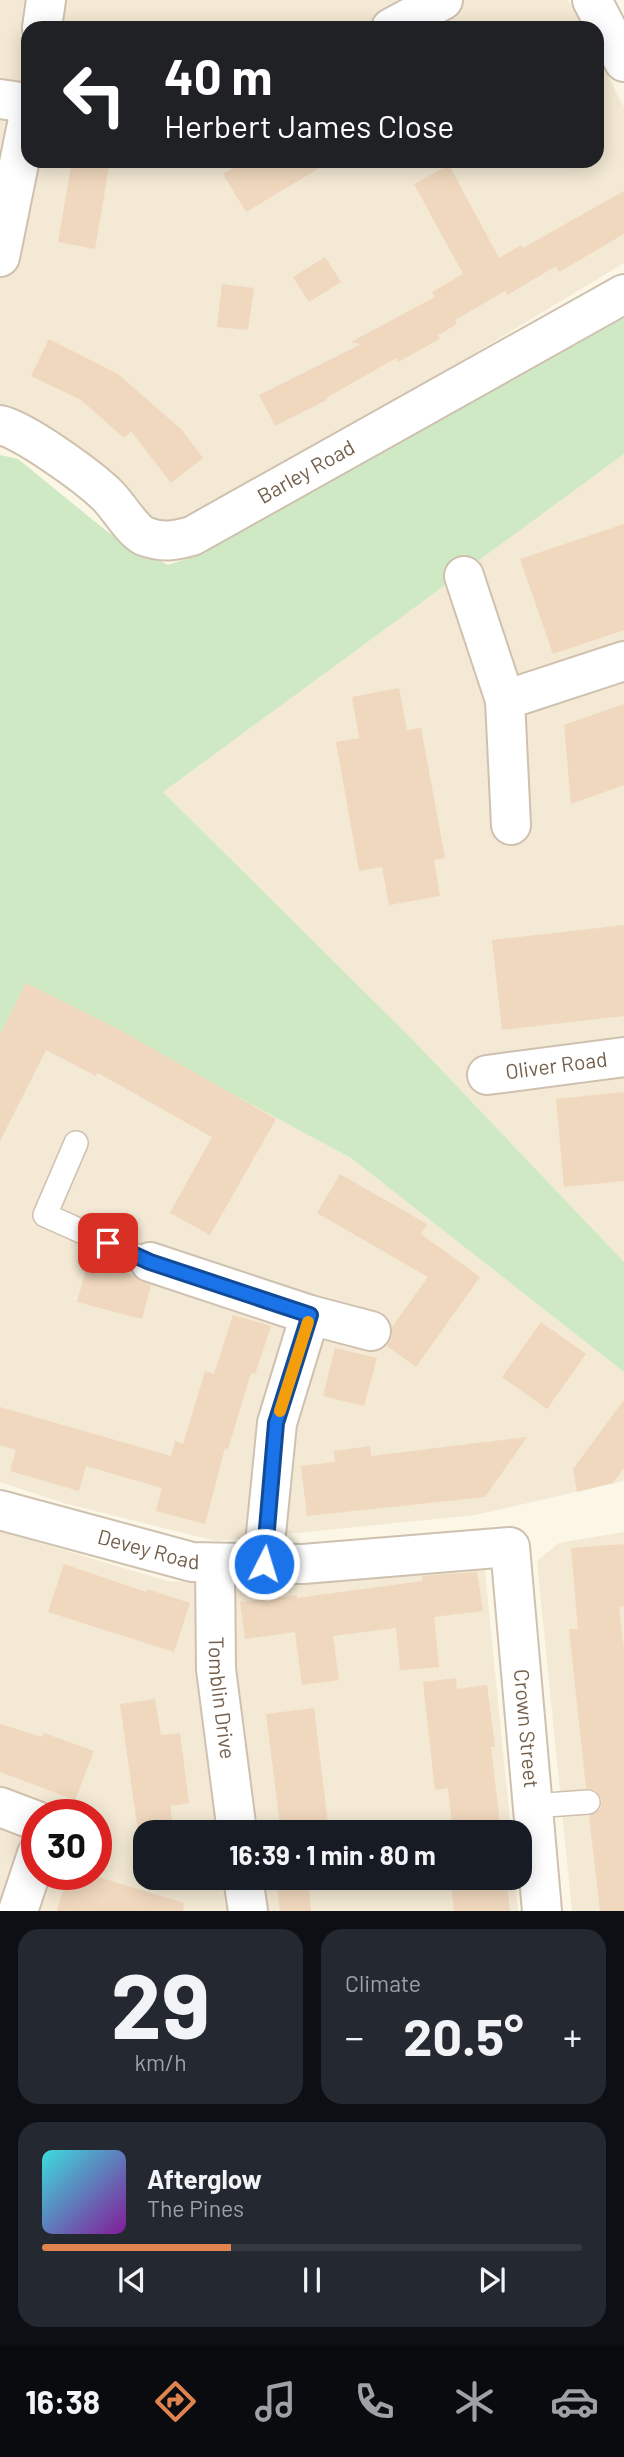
<!DOCTYPE html>
<html lang="en">
<head>
<meta charset="utf-8">
<style>
	:root { --surface:#171b24; --page:#242831; --text:#f1f3f6; --muted:#9ea1a6; --line:#363941; --accent:#e1834e }
	body { margin:0; font-family:Barlow,sans-serif; background:var(--page); color:var(--text); height:100vh; display:flex; flex-direction:column; font-size:26px; white-space:nowrap }
	* { box-sizing:border-box; margin:0 }
	p { font-size:23px; color:var(--muted) }
	.icon { flex:none; width:38px; height:38px; fill:none; stroke:currentColor; stroke-width:2; stroke-linecap:round; stroke-linejoin:round }
	.map { position:relative; height:1911px; overflow:hidden }
	.drawer { display:flex; flex-direction:column; gap:18px; padding:18px; background:#0d0f14; flex:1 }
	.drawer>* { flex:none }
	.hud { position:absolute; left:21px; top:21px; width:583px; height:147px; border-radius:21px; box-shadow:0 4px 18px #0003; background:#202124; color:#fff; overflow:hidden }
	.speed { position:absolute; left:21px; top:1799px; display:flex; gap:14px; font-size:35px; font-weight:700; text-align:center }
	.speed>* { display:grid; place-content:center; width:91px; height:91px; border-radius:50%; background:var(--surface); box-shadow:0 4px 18px #0003; line-height:1 }
	.speed .limit { border:10px solid #d22; background:#fff; color:#111 }
	.pin { position:absolute; display:grid; place-items:center; width:60px; height:60px; color:#fff; margin:-30px; border-radius:14px; box-shadow:0 4px 10px #0006 }
	.me { position:absolute; width:77px; margin:-38px; rotate:5deg; stroke-linejoin:round; filter:drop-shadow(0 0 5px #0008) }
	.turn { display:flex; align-items:center; gap:24px; height:147px; padding:0 28px; font-size:32px }
	.turn .icon { width:91px; height:91px; stroke-width:2.5 }
	.turn b { display:block; font-size:49px; line-height:60px }
	.big { font-size:52px; font-weight:700; line-height:1.1 }
	.drawer .card { flex:1; display:flex; flex-direction:column; justify-content:center; gap:10px; min-width:0; padding:0 24px; border-radius:21px; background:var(--page) }
	.drawer .dial { align-items:center; gap:0 }
	.dial b { font-size:91px; line-height:1 }
	.song { display:flex; align-items:center; gap:21px }
	.cover { width:84px; height:84px; border-radius:10px; background:linear-gradient(135deg,hsl(180 70% 55%),hsl(290 70% 35%)) }
	.played { height:7px; border-radius:4px; background:linear-gradient(90deg,var(--accent) 35%,var(--line) 35%) }
	.keys { display:flex; justify-content:space-around; direction:ltr }
	.heat { display:flex; justify-content:space-between; align-items:center; font-size:38px; direction:ltr }
	.drawer .tiles { flex:1; display:grid; gap:18px; grid-template-columns:1fr 1fr }
	.card:last-child { grid-column:span 2 }
	.trip { position:absolute; left:133px; top:1820px; width:399px; height:70px; border-radius:21px; background:var(--surface); box-shadow:0 4px 18px #0003; font-weight:700; line-height:70px; text-align:center }
	.tab-bar { display:flex; height:112px; justify-content:space-around; align-items:center; background:#090b0e; color:var(--muted) }
	.tab-bar .icon { width:49px; height:49px }
	.tab-bar .selected { color:var(--accent) }
	.tab-bar b { font-size:32px; color:var(--text) }
	.map>svg:first-child { display:block }
	.residential { fill:#f3e9d4; fill-rule:evenodd }
	.green { fill:#cee9c4 }
	.building { fill:#f0d8be }
	.lines { fill:none; stroke-linecap:round; stroke-linejoin:round }
	.service-casing { stroke:#cfc1af; stroke-width:26 }
	.minor-casing { stroke:#cfc1af; stroke-width:42 }
	.service { stroke:#fff; stroke-width:23 }
	.minor { stroke:#fff; stroke-width:38 }
	.route-casing { stroke:#114b97; stroke-width:18 }
	.route { stroke:#1a73e8; stroke-width:12 }
	.slow { stroke:#f59e0b; stroke-width:12 }
	.labels { text-anchor:middle; stroke-width:5; stroke-linejoin:round; paint-order:stroke }
	.street-label { font-size:21px; fill:#735f4b; stroke:#fef9eb }
</style>
</head>
<body>
<div class="map">
<svg width="624" height="1911" viewBox="0 0 624 1911">
	<rect width="100%" height="100%" fill="#fbf6e5"/>
	<g class="residential">
		<polygon points="0,0 568,0 583,28 28,28 28,161 597,161 597,55 624,107 624,263 188,526 153,526 0,414"/>
		<polygon points="624,454 624,1262 413,1040 163,792"/>
		<polygon points="26,983 351,1158 624,1372 624,1481 475,1515 216,1541 64,1503 0,1482 0,1034"/>
		<path d="M0,1531L167,1581L255,1586L484,1561L511,1832H145V1878H515L518,1911H0ZM37,1815H96V1874H37Z"/>
		<polygon points="624,1532 624,1911 572,1911 537,1561 559,1543"/>
	</g>
	<polygon class="green" points="624,318 624,454 163,792 413,1040 624,1262 624,1372 351,1158 26,983 0,1034 0,455 18,459 109,533 168,565 198,555"/>
	<g class="building">
		<polygon points="72,161 110,161 95,249 58,242"/>
		<polygon points="245,161 331,161 246,212 223,174"/>
		<polygon points="449,165 499,258 521,245 523,248 624,191 624,234 559,272 556,266 507,295 505,291 455,320 457,324 438,335 440,339 398,362 396,358 326,398 327,400 275,426 259,395 361,344 351,342 435,297 432,292 463,274 414,184"/>
		<polygon points="325,257 341,282 309,302 293,277"/>
		<polygon points="222,284 254,288 248,330 217,327"/>
		<polygon points="49,339 118,374 182,430 203,458 171,483 131,431 124,438 81,400 31,376"/>
		<polygon points="624,524 624,630 553,654 520,559"/>
		<polygon points="399,688 407,730 421,728 445,858 434,860 440,896 389,905 382,867 359,871 336,742 359,738 352,697"/>
		<polygon points="624,704 624,785 571,804 564,725"/>
		<polygon points="624,925 624,1016 502,1030 492,940"/>
		<polygon points="26,983 120,1030 276,1119 210,1235 170,1213 212,1137 98,1073 96,1076 46,1050 0,1141 0,1034"/>
		<polygon points="624,1092 624,1181 564,1187 556,1099"/>
		<polygon points="340,1174 427,1224 421,1234 480,1277 416,1367 387,1346 392,1337 392,1327 428,1277 317,1213"/>
		<polygon points="88,1263 133,1275 143,1282 151,1285 142,1319 77,1302"/>
		<polygon points="233,1315 271,1326 255,1374 251,1373 228,1449 225,1448 205,1524 156,1511 162,1488 86,1466 79,1491 10,1471 16,1450 0,1445 0,1407 171,1456 175,1441 183,1444 205,1371 214,1374"/>
		<polygon points="541,1322 586,1354 547,1409 502,1377"/>
		<polygon points="335,1348 377,1358 364,1406 323,1396"/>
		<polygon points="624,1400 624,1468 613,1483 577,1492 573,1469"/>
		<polygon points="527,1437 485,1497 307,1516 301,1466 335,1462 334,1451 370,1446 371,1456"/>
		<polygon points="624,1544 624,1606 619,1607 624,1649 624,1911 600,1911 589,1816 600,1809 602,1800 595,1790 586,1788 569,1629 578,1629 571,1548"/>
		<polygon points="64,1564 146,1592 147,1589 190,1603 174,1652 48,1612"/>
		<polygon points="477,1572 483,1611 434,1617 439,1667 400,1670 396,1628 333,1636 339,1680 302,1685 295,1632 245,1639 240,1602 297,1595 297,1598 422,1581 422,1576"/>
		<polygon points="456,1678 457,1689 487,1685 495,1747 491,1747 501,1832 453,1832 448,1788 435,1790 423,1682"/>
		<polygon points="155,1699 161,1735 180,1733 189,1803 170,1806 174,1832 138,1832 120,1704"/>
		<polygon points="314,1708 329,1832 281,1832 266,1714"/>
		<polygon points="0,1724 42,1737 44,1733 94,1751 75,1800 0,1772"/>
		<polygon points="68,1874 88,1874 184,1903 183,1911 57,1911"/>
		<polygon points="276,1878 308,1878 311,1911 280,1911"/>
		<polygon points="450,1878 506,1878 510,1911 454,1911"/>
	</g>
	<g class="lines">
		<g class="service-casing">
			<g id="service">
				<polyline points="76,1143 45,1215 150,1262"/>
				<polyline points="533,1806 588,1802"/>
			</g>
		</g>
		<g class="minor-casing">
			<g id="minor">
				<polyline points="592,0 624,62"/>
				<polyline points="42,28 46,0"/>
				<polyline points="391,28 443,0"/>
				<polyline points="0,99 28,103"/>
				<polyline points="0,257 28,119"/>
				<path id="s1" d="M0,425C25,431 89,477 108,496C118,506 132,530 144,536C162,543 174,541 192,536L624,294"/>
				<polyline points="464,576 505,700 624,661"/>
				<polyline points="505,700 511,825"/>
				<path id="s2" d="M487,1075L624,1057"/>
				<polyline points="150,1262 310,1315 371,1331"/>
				<path id="s3" d="M0,1510L192,1562L303,1564L510,1547L542,1911"/>
				<path id="s4" d="M215,1563L216,1669L237,1832"/>
				<polyline points="263,1564 277,1423 310,1315"/>
				<polyline points="0,1807 37,1821"/>
				<polyline points="243,1878 248,1911"/>
				<polyline points="18,1911 37,1854"/>
			</g>
		</g>
		<use href="#service" class="service"/>
		<use href="#minor" class="minor"/>
	</g>
	<g class="lines">
		<g class="route-casing">
			<polyline id="route" points="108,1243 150,1262 310,1315 276,1423 264,1564"/>
		</g>
		<use href="#route" class="route"/>
		<polyline class="slow" points="280,1411 308,1322"/>
	</g>
	<g class="labels">
		<g class="street-label">
			<text dy="7" stroke="none"><textPath href="#s1" startOffset="364">Barley Road</textPath></text>
			<text dy="7" stroke="none"><textPath href="#s2" startOffset="70">Oliver Road</textPath></text>
			<text dy="7" stroke="none"><textPath href="#s3" startOffset="154">Devey Road</textPath></text>
			<text dy="7" stroke="none"><textPath href="#s4" startOffset="135">Tomblin Drive</textPath></text>
			<text dy="7" stroke="none"><textPath href="#s3" startOffset="700">Crown Street</textPath></text>
		</g>
	</g>
</svg>
<div class="speed"><div class="limit">30</div></div>
<div class="pin" style="left:108px;top:1243px;background:#d93025"><svg class="icon" aria-label="arrive" viewBox="0 0 24 24"><path d="M6 21V4h12l-3 4 3 4H6"/></svg></div>
<svg class="me" style="left:264px;top:1564px" viewBox="-20 -20 40 40"><circle r="17" fill="#1a73e8" stroke="#fff" stroke-width="3"/><path d="M0-11L8 9 0 5-8 9z" fill="#fff"/></svg>
<div class="trip">16:39 · 1 min · 80 m</div>
<div class="hud">
<div class="turn"><svg class="icon" aria-label="left" viewBox="0 0 24 24"><path d="M17 20v-9H6M10 6l-5 5 5 5"/></svg><div><b>40 m</b>Herbert James Close</div></div>
</div>
</div>
<section class="drawer">
<div class="tiles">
<div class="card dial"><b>29</b><p>km/h</p></div>
<div class="card"><p>Climate</p>
<div class="heat"><a>−</a><b class="big">20.5°</b><a>+</a></div>
</div>
<div class="card">
<div class="song"><i class="cover"></i><div><b>Afterglow</b><p>The Pines</p></div></div>
<div class="played"></div>
<div class="keys"><svg class="icon" aria-label="previous" viewBox="0 0 24 24"><path d="M18 5L8 12l10 7zM5 5v14"/></svg><svg class="icon" aria-label="pause" viewBox="0 0 24 24"><path d="M8 5v14M16 5v14"/></svg><svg class="icon" aria-label="next" viewBox="0 0 24 24"><path d="M6 5l10 7-10 7zM19 5v14"/></svg></div>
</div>
</div>
</section>
<nav class="tab-bar">
<b>16:38</b>
<svg class="icon selected" aria-label="directions" viewBox="0 0 24 24"><path d="M12 3l9 9-9 9-9-9zM9 14v-3h6M13 9l2 2-2 2"/></svg>
<svg class="icon" aria-label="music" viewBox="0 0 24 24"><path d="M9 18V5l10-2v13"/><circle cx="6" cy="18" r="3"/><circle cx="16" cy="16" r="3"/></svg>
<svg class="icon" aria-label="phone" viewBox="0 0 24 24"><path d="M5 4h4l2 5-3 2q2 4 5 5l2-3 5 2v4C11 20 4 13 5 4z"/></svg>
<svg class="icon" aria-label="climate" viewBox="0 0 24 24"><path d="M12 3v18M4 7l16 10M4 17L20 7"/></svg>
<svg class="icon" aria-label="car" viewBox="0 0 24 24"><path d="M5 17H2v-5l4-1 3-4h7l3 4 3 1v5h-3M9 17h6M6 11h13"/><circle cx="7" cy="17" r="2"/><circle cx="17" cy="17" r="2"/></svg>
</nav>
</body>
</html>
